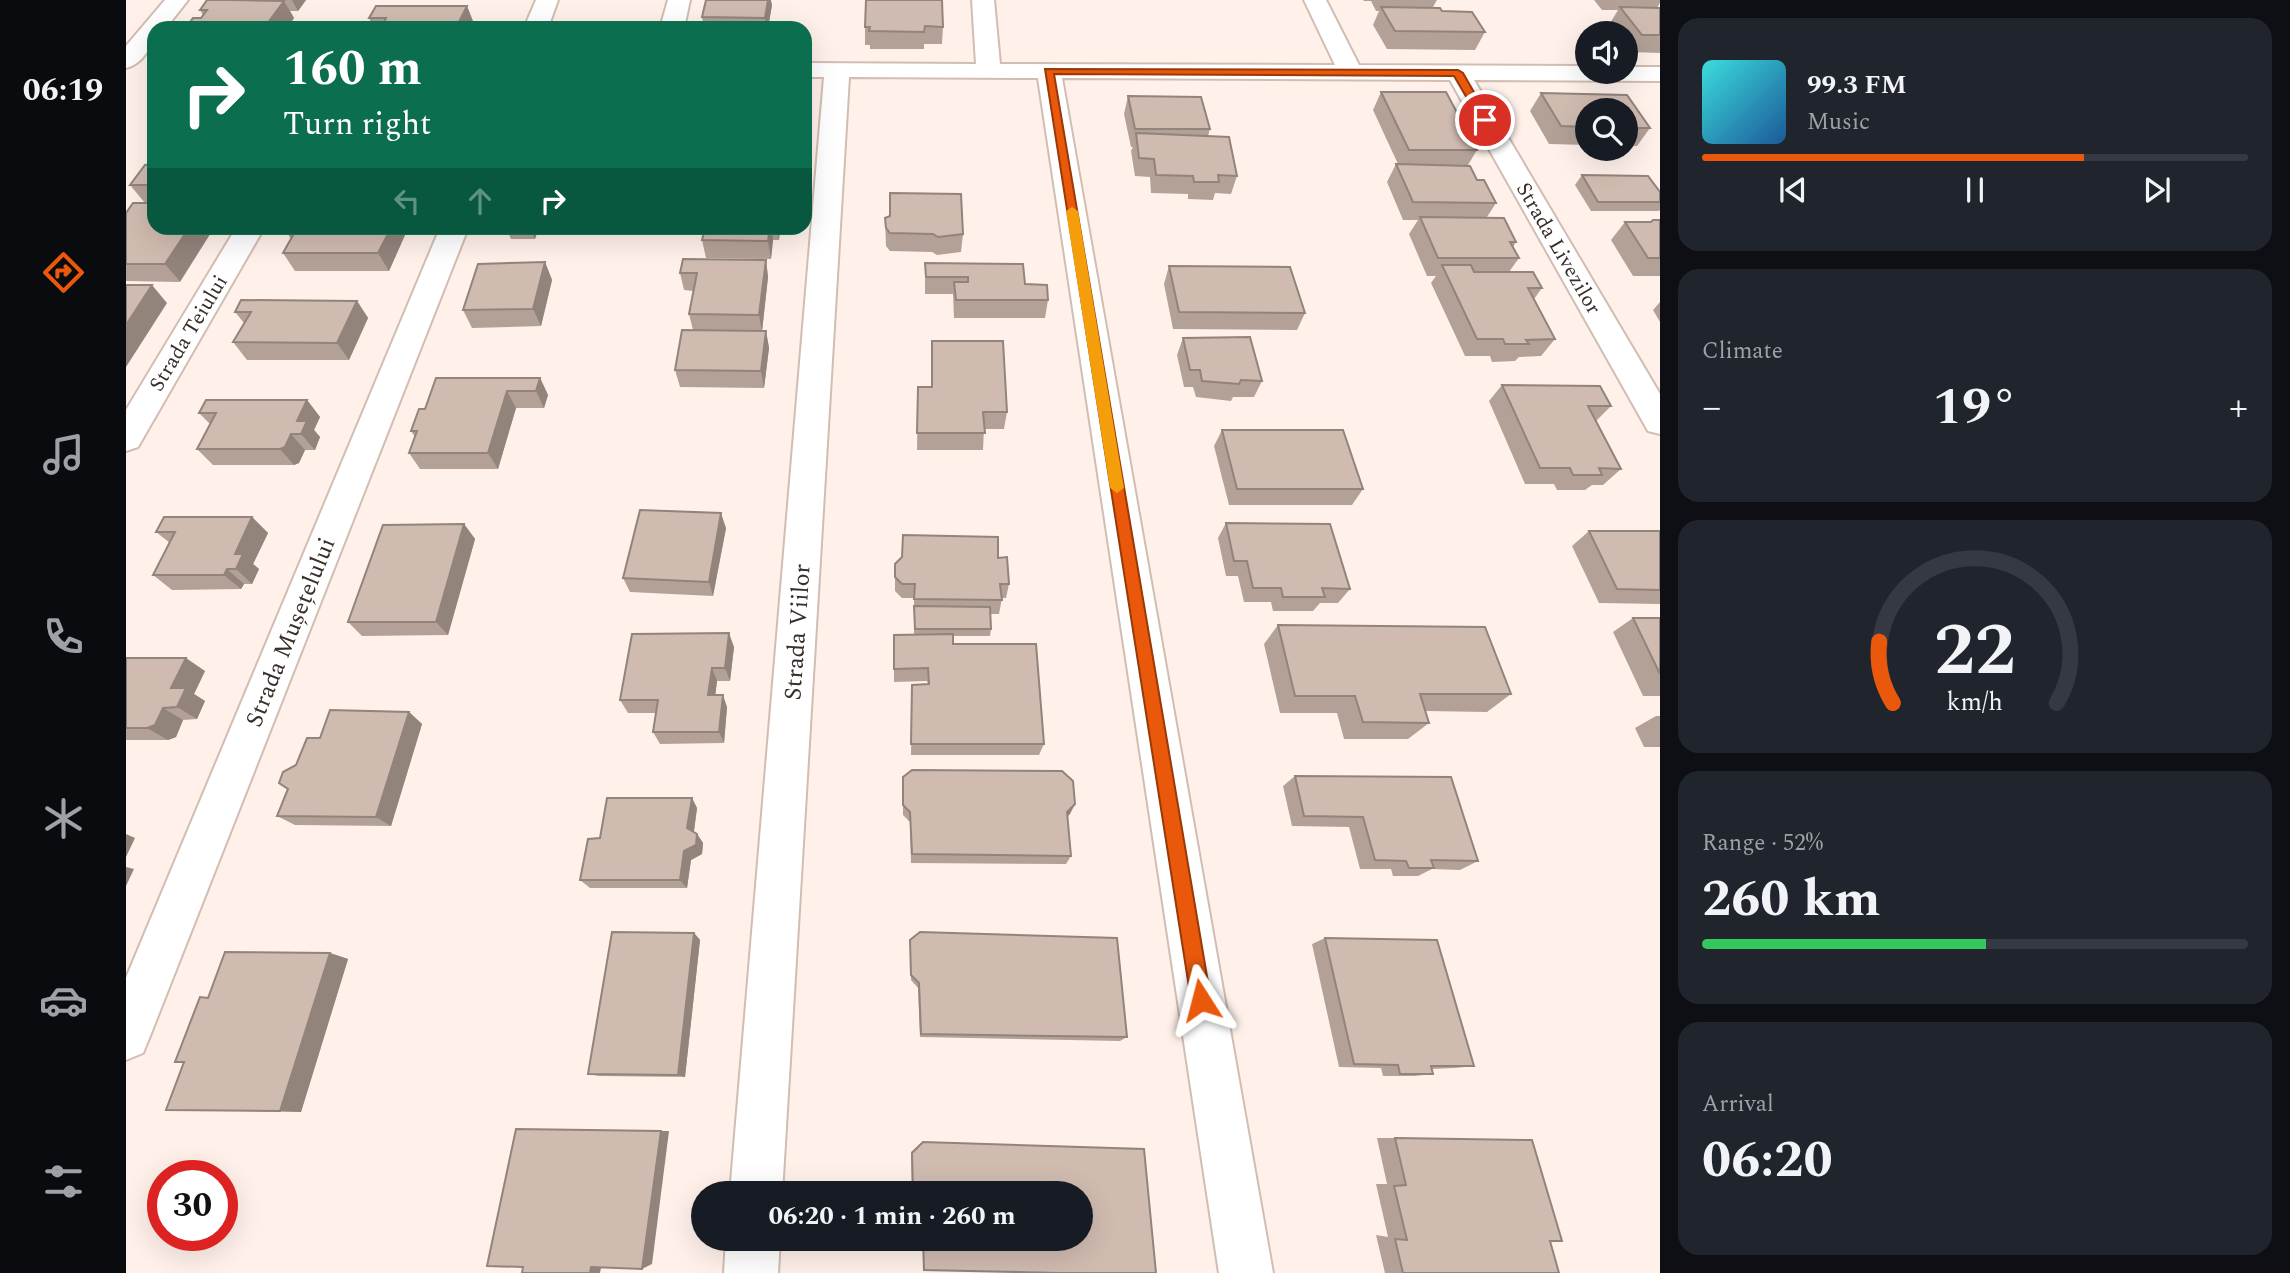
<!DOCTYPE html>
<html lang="en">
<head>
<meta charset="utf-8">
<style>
	:root { --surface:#171b24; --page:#20242c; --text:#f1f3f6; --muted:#9ea1a6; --line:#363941; --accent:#ea580c }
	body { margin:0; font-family:Spectral,serif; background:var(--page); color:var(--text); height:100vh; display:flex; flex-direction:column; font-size:26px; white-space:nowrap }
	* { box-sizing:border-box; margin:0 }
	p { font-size:23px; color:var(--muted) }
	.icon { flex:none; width:38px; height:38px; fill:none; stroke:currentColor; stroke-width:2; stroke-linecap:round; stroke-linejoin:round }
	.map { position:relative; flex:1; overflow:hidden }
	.panel { display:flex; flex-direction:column; gap:18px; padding:18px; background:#0d0f14; width:630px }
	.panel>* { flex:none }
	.hud { position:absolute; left:21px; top:21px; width:665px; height:214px; border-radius:21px; box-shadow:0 7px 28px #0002; background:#0b6e4f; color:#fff; overflow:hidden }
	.buttons { position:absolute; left:1449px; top:21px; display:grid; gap:14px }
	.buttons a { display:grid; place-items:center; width:63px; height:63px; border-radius:50%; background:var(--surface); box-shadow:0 7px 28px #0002; font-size:35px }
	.speed { position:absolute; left:21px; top:1160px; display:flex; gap:14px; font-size:35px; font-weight:700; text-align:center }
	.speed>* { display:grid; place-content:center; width:91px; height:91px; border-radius:50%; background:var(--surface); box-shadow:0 7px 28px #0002; line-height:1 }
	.speed .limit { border:10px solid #d22; background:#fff; color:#111 }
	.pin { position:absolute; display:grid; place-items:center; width:60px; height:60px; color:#fff; margin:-30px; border:4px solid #fff; border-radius:50%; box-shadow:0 2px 7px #0007 }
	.me { position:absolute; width:77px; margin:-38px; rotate:351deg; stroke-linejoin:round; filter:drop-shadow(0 0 5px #0008) }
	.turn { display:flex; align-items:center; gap:24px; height:147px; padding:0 21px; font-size:32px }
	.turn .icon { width:91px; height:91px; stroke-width:2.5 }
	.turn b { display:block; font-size:49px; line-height:60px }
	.lanes { display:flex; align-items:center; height:66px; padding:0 21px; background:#0003; justify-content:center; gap:35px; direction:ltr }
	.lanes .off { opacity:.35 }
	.big { font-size:52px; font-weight:700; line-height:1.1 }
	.panel .widget { flex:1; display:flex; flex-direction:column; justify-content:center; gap:10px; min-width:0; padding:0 24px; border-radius:21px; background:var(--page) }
	.panel .dial { align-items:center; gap:0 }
	.dial svg { height:182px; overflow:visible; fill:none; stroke:var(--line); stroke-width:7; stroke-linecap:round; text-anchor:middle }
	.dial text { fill:var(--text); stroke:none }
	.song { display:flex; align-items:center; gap:21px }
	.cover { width:84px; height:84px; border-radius:10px; background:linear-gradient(135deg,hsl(180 70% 55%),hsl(210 70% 35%)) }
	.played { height:7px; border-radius:4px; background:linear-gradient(90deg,var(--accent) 70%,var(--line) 70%) }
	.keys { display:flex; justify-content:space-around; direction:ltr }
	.heat { display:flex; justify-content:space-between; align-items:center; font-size:38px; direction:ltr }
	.charge { height:10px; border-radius:5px; background:linear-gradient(90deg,#34c759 52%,var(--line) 0) }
	.trip { position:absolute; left:565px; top:1181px; width:402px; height:70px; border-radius:35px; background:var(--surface); box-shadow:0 7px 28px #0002; font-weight:700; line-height:70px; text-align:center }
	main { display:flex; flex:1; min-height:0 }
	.menu { display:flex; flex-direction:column; width:126px; justify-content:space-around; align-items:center; background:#090b0e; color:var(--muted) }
	.menu .icon { width:49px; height:49px }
	.menu .selected { color:var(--accent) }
	.menu b { font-size:32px; color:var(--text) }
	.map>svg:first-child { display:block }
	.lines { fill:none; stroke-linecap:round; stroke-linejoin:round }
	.street-casing { stroke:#d2bdb2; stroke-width:4 }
	.street { fill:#fff; fill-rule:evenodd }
	.wall { fill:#b3a197 }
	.shaded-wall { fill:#92837b }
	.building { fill:#d0bbb0; stroke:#92837b; stroke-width:2 }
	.route { fill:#ea580c; stroke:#983908; stroke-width:2 }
	.slow { fill:#f59e0b }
	.labels { text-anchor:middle; stroke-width:5; stroke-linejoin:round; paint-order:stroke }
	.far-street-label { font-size:21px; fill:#382f2b; stroke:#fff }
	.street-label { font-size:24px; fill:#382f2b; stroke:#fff }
</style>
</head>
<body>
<main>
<nav class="menu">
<b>06:19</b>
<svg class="icon selected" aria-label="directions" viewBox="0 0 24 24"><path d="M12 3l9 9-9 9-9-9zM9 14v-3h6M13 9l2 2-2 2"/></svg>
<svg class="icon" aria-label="music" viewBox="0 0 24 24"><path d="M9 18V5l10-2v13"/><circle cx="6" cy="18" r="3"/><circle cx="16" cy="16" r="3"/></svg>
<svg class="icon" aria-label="phone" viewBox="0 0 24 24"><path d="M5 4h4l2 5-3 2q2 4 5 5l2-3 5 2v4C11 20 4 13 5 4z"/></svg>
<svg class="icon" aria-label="climate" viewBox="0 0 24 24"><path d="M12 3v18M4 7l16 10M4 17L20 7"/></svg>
<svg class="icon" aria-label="car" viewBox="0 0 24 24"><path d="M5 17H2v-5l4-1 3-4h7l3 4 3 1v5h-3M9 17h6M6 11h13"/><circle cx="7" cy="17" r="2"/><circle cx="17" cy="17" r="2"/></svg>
<svg class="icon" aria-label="filters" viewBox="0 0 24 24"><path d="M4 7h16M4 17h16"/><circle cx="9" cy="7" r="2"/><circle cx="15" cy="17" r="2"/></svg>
</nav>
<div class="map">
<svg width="1534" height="1273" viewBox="0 0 1534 1273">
	<rect width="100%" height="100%" fill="#fff1ea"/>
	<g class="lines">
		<g class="street-casing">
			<g id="street">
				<path d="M39,0H62L40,28H28C28,45 17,64 0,68V46Z"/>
				<polygon points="410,0 432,0 422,28 398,28"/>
				<polygon points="542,0 564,0 558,28 534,28"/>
				<polygon points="846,0 868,0 874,64 1209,65 1178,0 1200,0 1233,65 1461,66 1461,72 1500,72 1500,67 1534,67 1534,81 1348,80 1534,394 1534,434 1522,431 1324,80 936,78 1147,1273 1093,1273 912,78 723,77 656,1194 604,1194 698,77 679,77 679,63 850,64"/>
				<polygon points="110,228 138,228 12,447 0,451 0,410"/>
				<polygon points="314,228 342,228 24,1036 17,1053 0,1060 0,978"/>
				<polygon points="600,1239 654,1239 652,1273 598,1273"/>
			</g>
		</g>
		<use href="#street" class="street"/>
	</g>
	<g class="wall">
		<polygon points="81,0 180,0 172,11 164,11 168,18 161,28 64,28 62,25 75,18 77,15 74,10"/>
		<polygon points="1237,0 1311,0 1307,7 1359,32 1349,50 1261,49 1247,25 1253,11 1250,11 1245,1 1238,1"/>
		<polygon points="1468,0 1534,0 1534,3 1531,8 1534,8 1534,53 1504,52 1500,47 1500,33 1489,33 1483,25 1492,10 1476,10"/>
		<polygon points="646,5 642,28 578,28 576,17"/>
		<polygon points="341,6 348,24 346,28 247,28 243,18"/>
		<polygon points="739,27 817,27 816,44 798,44 798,49 744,49 744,45 739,45"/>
		<polygon points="1255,92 1351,150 1342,165 1351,180 1370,203 1361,217 1390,242 1387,247 1393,258 1383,272 1416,288 1408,299 1429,339 1415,356 1393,357 1389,361 1366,362 1364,356 1339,356 1305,283 1310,276 1301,276 1283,234 1292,220 1277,220 1261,182 1270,164 1272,164 1247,110"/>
		<polygon points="1415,93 1461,110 1461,145 1423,144 1404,111"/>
		<polygon points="1002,96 1084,129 1082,136 1111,176 1105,194 1089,193 1087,200 1062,199 1062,194 1025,193 1024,177 1009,176 1005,151 1007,147 1005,147 998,114"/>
		<polygon points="1500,128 1524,128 1511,146 1500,146"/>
		<polygon points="1456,175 1534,192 1534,210 1533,211 1465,211 1449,185"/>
		<polygon points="4,185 28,185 28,203 19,203"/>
		<polygon points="0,213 54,282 0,281"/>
		<polygon points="759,218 837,234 835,252 811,255 806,252 764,251 760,246"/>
		<polygon points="1534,220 1534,276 1507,276 1485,240 1499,222 1525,222"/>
		<polygon points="158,228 275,228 279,235 263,271 169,271 157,253 165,239"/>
		<polygon points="380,228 443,228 442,229 412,230 409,239 385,239"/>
		<polygon points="579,228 654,228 653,240 647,240 645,259 580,258 576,240"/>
		<polygon points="640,260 642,277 636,331 640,331 643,348 638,388 554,387 549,370 567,330 563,314 567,291 558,290 554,273"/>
		<polygon points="419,262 426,280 415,326 346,328 337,310"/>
		<polygon points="799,263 899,284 922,300 919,318 828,318 827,294 799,294"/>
		<polygon points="1043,266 1179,313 1171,330 1047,329 1038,284"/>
		<polygon points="231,301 242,318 223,360 121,360 107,342 118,323 109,312"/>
		<polygon points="1534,302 1534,322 1527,310"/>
		<polygon points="1057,338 1136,381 1128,397 1107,397 1105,401 1070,397 1067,387 1058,387 1051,355"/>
		<polygon points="806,341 881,412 878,429 858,429 857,450 791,450 792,387 805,387"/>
		<polygon points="414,378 422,395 418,408 390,408 372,469 294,469 283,453 289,437 285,431 299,409"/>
		<polygon points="1376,385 1485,406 1470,421 1495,469 1477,485 1466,485 1459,490 1431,490 1428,484 1399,484 1363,401"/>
		<polygon points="181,400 194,417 188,430 194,437 189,450 179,450 173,463 168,465 87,465 71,449 84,424 73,413"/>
		<polygon points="1096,430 1237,489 1226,505 1103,505 1088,446"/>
		<polygon points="126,517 142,533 127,564 133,569 126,584 118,584 115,589 46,590 27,575 44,543 30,532"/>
		<polygon points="1100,523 1224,589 1212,603 1194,603 1187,611 1147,611 1145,602 1118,602 1112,576 1100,576 1092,538"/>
		<polygon points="338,524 349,539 322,635 236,636 222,622"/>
		<polygon points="600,528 587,596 504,592 497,578"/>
		<polygon points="1463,531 1534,531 1534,604 1473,603 1446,546"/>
		<polygon points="872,558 883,584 880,598 876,598 873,614 864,614 865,629 864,636 827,636 827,644 918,744 913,755 785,755 786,685 802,684 801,681 768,682 768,635 788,635 788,598 776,598 769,591 769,577"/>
		<polygon points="1507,618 1534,618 1534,696 1517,696 1487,632"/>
		<polygon points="1152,625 1385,694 1361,712 1299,711 1303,723 1282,739 1218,739 1211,713 1154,713 1138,644"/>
		<polygon points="608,647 604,681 591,681 589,695 601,707 598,743 534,744 527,732 530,713 502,713 494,700"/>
		<polygon points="0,658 79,671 68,694 79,701 71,719 57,720 50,737 42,740 0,740"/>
		<polygon points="283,712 296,724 265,826 169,825 151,816 170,765 194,738"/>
		<polygon points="1530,716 1534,716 1534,747 1518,747 1509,728"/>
		<polygon points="1169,776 1352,861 1334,870 1306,869 1292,876 1267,876 1265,869 1234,869 1223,827 1166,826 1157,786"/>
		<polygon points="777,777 944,814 941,816 945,856 940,864 785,863 784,822 777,815"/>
		<polygon points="566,798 571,808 568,832 571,834 577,843 576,854 565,860 561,888 464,888 454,880 474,838"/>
		<polygon points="568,933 574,940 559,1077 473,1076 462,1074"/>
		<polygon points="1199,938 1348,1066 1329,1068 1305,1069 1307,1074 1288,1076 1257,1076 1255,1068 1213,1067 1186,944"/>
		<polygon points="784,940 1001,1037 994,1041 794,1037 792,988 785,980"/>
		<polygon points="204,953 222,959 175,1112 40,1110 57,1063 49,1062 82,998"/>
		<polygon points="1251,1138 1269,1138 1424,1241 1433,1273 1259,1273 1250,1235 1262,1237 1250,1184 1261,1184"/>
		<polygon points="796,1142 1018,1149 1030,1273 933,1273 798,1270 796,1239 956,1239 956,1194 786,1194 785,1152"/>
	</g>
	<g class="shaded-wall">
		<polygon points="166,0 180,0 172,11"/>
		<polygon points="642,0 645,0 646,5 642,28 640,28 639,18"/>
		<polygon points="158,1 168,18 161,28 138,28"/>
		<polygon points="341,6 348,24 346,28 330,28"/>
		<polygon points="63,228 88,228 54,282 39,264"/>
		<polygon points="265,228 275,228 279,235 263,271 252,253"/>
		<polygon points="404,228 411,228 412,230 409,239"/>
		<polygon points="644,228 646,228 647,240 645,259 642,241"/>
		<polygon points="651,228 654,228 653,240"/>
		<polygon points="640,260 642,277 636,332 633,315"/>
		<polygon points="419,262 426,280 415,326 407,309"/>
		<polygon points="26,285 41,303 0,367 0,325"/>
		<polygon points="231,301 242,318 223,360 211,343"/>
		<polygon points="640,331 643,348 638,388 635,371"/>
		<polygon points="414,378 422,395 418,408 410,391"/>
		<polygon points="381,391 390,408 372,469 362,453"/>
		<polygon points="181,400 194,417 188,430 194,437 189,450 175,434 171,421"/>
		<polygon points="165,434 179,450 173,463 168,465 154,449"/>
		<polygon points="595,513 600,528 587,596 583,582"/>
		<polygon points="126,517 142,533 127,564 133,569 126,584 110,569 109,554"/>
		<polygon points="338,524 349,539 322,635 310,622"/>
		<polygon points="101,569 118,584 115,589 98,575"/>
		<polygon points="603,633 608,647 604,681 599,668"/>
		<polygon points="60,658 79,671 68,694 79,701 71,719 51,707 45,688"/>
		<polygon points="586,668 591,681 588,707 582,695"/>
		<polygon points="597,695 601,707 598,743 593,732"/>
		<polygon points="37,708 57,720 50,737 42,740 21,728"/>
		<polygon points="283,712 296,724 265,826 250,817"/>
		<polygon points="566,798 571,808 567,837 561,828"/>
		<polygon points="949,804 944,814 936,822 941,812"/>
		<polygon points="0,834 9,838 0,857"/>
		<polygon points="571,834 577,843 576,854 565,860 561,888 554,880 558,851"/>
		<polygon points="0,867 8,869 0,886"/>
		<polygon points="568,933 574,940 559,1077 552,1075"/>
		<polygon points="204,953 222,959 175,1112 154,1111"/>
		<polygon points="535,1131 543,1131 526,1264 516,1269"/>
		<polygon points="476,1263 474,1273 464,1273 465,1267"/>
	</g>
	<g class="building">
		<polygon points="81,0 105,0 158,1 138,28 67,28 69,25 62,25 67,18 75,18 81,10 74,10"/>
		<polygon points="580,0 642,0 639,18 576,17"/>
		<polygon points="740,0 816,0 817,27 799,26 798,32 743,31 744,27 739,27"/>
		<polygon points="250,6 341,6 330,28 272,28 274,25 257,25 260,18 243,18"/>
		<polygon points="1255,7 1314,8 1316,11 1346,12 1359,32 1269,31"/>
		<polygon points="1494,7 1534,8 1534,35 1516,35"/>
		<polygon points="1255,92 1320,92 1351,150 1283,150"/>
		<polygon points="1415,93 1501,95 1524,128 1500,128 1500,110 1461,110 1461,127 1435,126"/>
		<polygon points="1002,96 1075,97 1084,129 1009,129"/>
		<polygon points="1010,133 1103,137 1111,176 1092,175 1093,182 1068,182 1067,176 1030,175 1028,159 1013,158"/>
		<polygon points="28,162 28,185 4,185 19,165 26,164"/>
		<polygon points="1270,164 1344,166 1351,180 1358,180 1370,203 1287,202"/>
		<polygon points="1456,175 1522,176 1534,192 1534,202 1472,202"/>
		<polygon points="764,193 835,194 837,234 812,237 807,234 764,233 760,228 759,218 764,216"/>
		<polygon points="7,203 28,203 28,228 63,228 39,264 0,264 0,213"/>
		<polygon points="1294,217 1378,218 1390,242 1384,242 1393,258 1312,258"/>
		<polygon points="1527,220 1534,220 1534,258 1522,258 1499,222 1525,222"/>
		<polygon points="171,228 265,228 252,253 157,253"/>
		<polygon points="579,228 644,228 642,241 576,240"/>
		<polygon points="557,259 640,260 633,315 563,314 571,273 554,273"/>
		<polygon points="419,262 407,309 337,310 352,264"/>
		<polygon points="799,263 897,264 899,284 921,285 922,300 830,300 828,282 842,282 842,277 800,277"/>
		<polygon points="1316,265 1345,265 1348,272 1407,272 1416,288 1402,288 1429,339 1400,340 1403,344 1379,344 1377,339 1351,339"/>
		<polygon points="1043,266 1164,267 1179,313 1053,312"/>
		<polygon points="0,285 26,285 0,325"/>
		<polygon points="115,300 231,301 211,343 107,342 125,312 109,312"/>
		<polygon points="556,330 640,331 635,371 549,370"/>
		<polygon points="1124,337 1136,381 1115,380 1113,384 1076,381 1074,370 1064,370 1057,338"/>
		<polygon points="806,341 877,341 881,412 857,412 859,433 791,433 792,387 806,387"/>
		<polygon points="310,378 414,378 410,391 381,391 362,453 283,453 291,431 285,431 293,409 299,409"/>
		<polygon points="1376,385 1474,386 1485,406 1462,406 1495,469 1473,468 1476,475 1447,475 1444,468 1414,468"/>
		<polygon points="80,400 181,400 171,421 181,421 175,434 165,434 159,447 154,449 71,449 90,413 73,413"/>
		<polygon points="1096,430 1217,430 1237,489 1111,489"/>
		<polygon points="514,510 595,513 583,582 497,578"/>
		<polygon points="38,517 126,517 109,554 117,554 110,569 101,569 98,575 27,575 49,532 30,532"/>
		<polygon points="1100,523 1204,524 1224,589 1196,588 1199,597 1157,597 1155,588 1127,588 1121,561 1108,561"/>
		<polygon points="338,524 310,622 222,622 257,525"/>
		<polygon points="1463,531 1534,531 1534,590 1491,589"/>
		<polygon points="777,535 872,537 872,558 881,557 883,584 874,584 876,600 788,599 789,584 776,584 769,577 769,564 776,557"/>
		<polygon points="788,606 864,607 865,629 789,629"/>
		<polygon points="1507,618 1534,618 1534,674"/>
		<polygon points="1152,625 1359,627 1385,694 1294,694 1303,723 1237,722 1229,696 1169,696"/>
		<polygon points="603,633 599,668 586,668 582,695 597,695 593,732 527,732 532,700 494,700 506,634"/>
		<polygon points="827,634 827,644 910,644 918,744 785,744 786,685 803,684 802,668 768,669 768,635"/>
		<polygon points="0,658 60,658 45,688 60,688 51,707 37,708 29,725 21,728 0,728"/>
		<polygon points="204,710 283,712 250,817 151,816 162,789 153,783 157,772 170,765 181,738 194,738"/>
		<polygon points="786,770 936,771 947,781 949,804 941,812 945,856 786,854 784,812 777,805 777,777"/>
		<polygon points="1169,776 1325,777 1352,861 1305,860 1308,868 1283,868 1280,861 1249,860 1237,817 1178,816"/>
		<polygon points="481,798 566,798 561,828 571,834 570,845 558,851 554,880 454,880 462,839 474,838"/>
		<polygon points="486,932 568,933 552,1075 462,1074"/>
		<polygon points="794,932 991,938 1001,1037 795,1034 793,983 785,975 784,940"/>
		<polygon points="1199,938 1311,940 1348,1066 1305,1066 1307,1074 1274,1074 1272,1065 1228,1064"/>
		<polygon points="99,952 204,953 154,1111 40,1110 58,1062 49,1062 74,997 82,998"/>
		<polygon points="390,1129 535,1131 516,1269 465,1267 464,1273 396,1273 397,1267 361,1266"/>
		<polygon points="1269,1138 1406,1140 1436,1241 1424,1241 1433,1273 1277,1273 1269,1239 1281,1240 1268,1186 1280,1185"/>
		<polygon points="797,1142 1018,1149 1030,1273 933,1273 798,1270 797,1239 956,1239 956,1194 787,1194 786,1153"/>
	</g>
	<polygon class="route" points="919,69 1332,70 1337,73 1364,120 1355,122 1328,76 928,74 1085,1000 1082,1007 1075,1010 1068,1007 1065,1000"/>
	<polygon class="slow" points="946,207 952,211 998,488 991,493 984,488 940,211"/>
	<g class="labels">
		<g class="far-street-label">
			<text transform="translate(1433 248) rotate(60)" y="7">Strada Livezilor</text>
			<text transform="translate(62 333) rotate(-59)" y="7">Strada Teiului</text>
		</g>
		<g class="street-label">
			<text transform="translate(164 632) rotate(-68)" y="8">Strada Mușețelului</text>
			<text transform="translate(671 632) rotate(-86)" y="8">Strada Viilor</text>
		</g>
	</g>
</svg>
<div class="buttons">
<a><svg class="icon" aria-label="sound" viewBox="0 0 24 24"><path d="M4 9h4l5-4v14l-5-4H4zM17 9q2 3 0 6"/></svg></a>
<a><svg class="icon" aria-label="search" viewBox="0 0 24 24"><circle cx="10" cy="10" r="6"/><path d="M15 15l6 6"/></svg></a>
</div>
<div class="speed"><div class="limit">30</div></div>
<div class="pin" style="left:1359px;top:120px;background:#d93025"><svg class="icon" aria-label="arrive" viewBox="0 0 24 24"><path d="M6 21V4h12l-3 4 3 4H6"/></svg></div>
<svg class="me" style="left:1075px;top:1000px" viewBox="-20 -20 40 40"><path d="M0-17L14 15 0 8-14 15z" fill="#ea580c" stroke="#fff" stroke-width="4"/></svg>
<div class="trip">06:20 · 1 min · 260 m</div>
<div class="hud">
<div class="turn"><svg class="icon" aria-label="right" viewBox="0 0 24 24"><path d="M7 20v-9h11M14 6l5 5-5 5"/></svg><div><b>160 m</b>Turn right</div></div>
<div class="lanes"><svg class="icon off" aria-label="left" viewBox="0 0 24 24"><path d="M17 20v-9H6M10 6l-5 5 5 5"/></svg><svg class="icon off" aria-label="ahead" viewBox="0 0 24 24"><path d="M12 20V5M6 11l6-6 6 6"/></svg><svg class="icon" aria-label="right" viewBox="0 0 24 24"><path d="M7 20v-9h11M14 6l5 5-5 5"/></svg></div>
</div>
</div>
<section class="panel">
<div class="widget">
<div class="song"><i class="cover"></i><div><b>99.3 FM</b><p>Music</p></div></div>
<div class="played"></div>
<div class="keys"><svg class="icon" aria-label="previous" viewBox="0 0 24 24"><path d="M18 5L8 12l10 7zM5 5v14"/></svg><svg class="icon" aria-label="pause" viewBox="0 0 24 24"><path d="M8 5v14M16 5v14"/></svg><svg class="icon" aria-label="next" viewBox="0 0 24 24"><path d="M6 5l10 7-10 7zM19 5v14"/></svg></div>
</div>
<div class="widget"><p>Climate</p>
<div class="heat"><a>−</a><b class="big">19°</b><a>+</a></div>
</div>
<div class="widget dial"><svg viewBox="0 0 100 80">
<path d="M14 69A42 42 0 1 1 86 69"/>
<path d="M14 69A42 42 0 0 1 8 42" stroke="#ea580c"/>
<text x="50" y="56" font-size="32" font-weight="700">22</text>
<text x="50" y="72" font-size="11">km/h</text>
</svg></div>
<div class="widget"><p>Range · 52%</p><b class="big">260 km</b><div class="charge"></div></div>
<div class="widget"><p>Arrival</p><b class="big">06:20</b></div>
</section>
</main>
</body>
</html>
